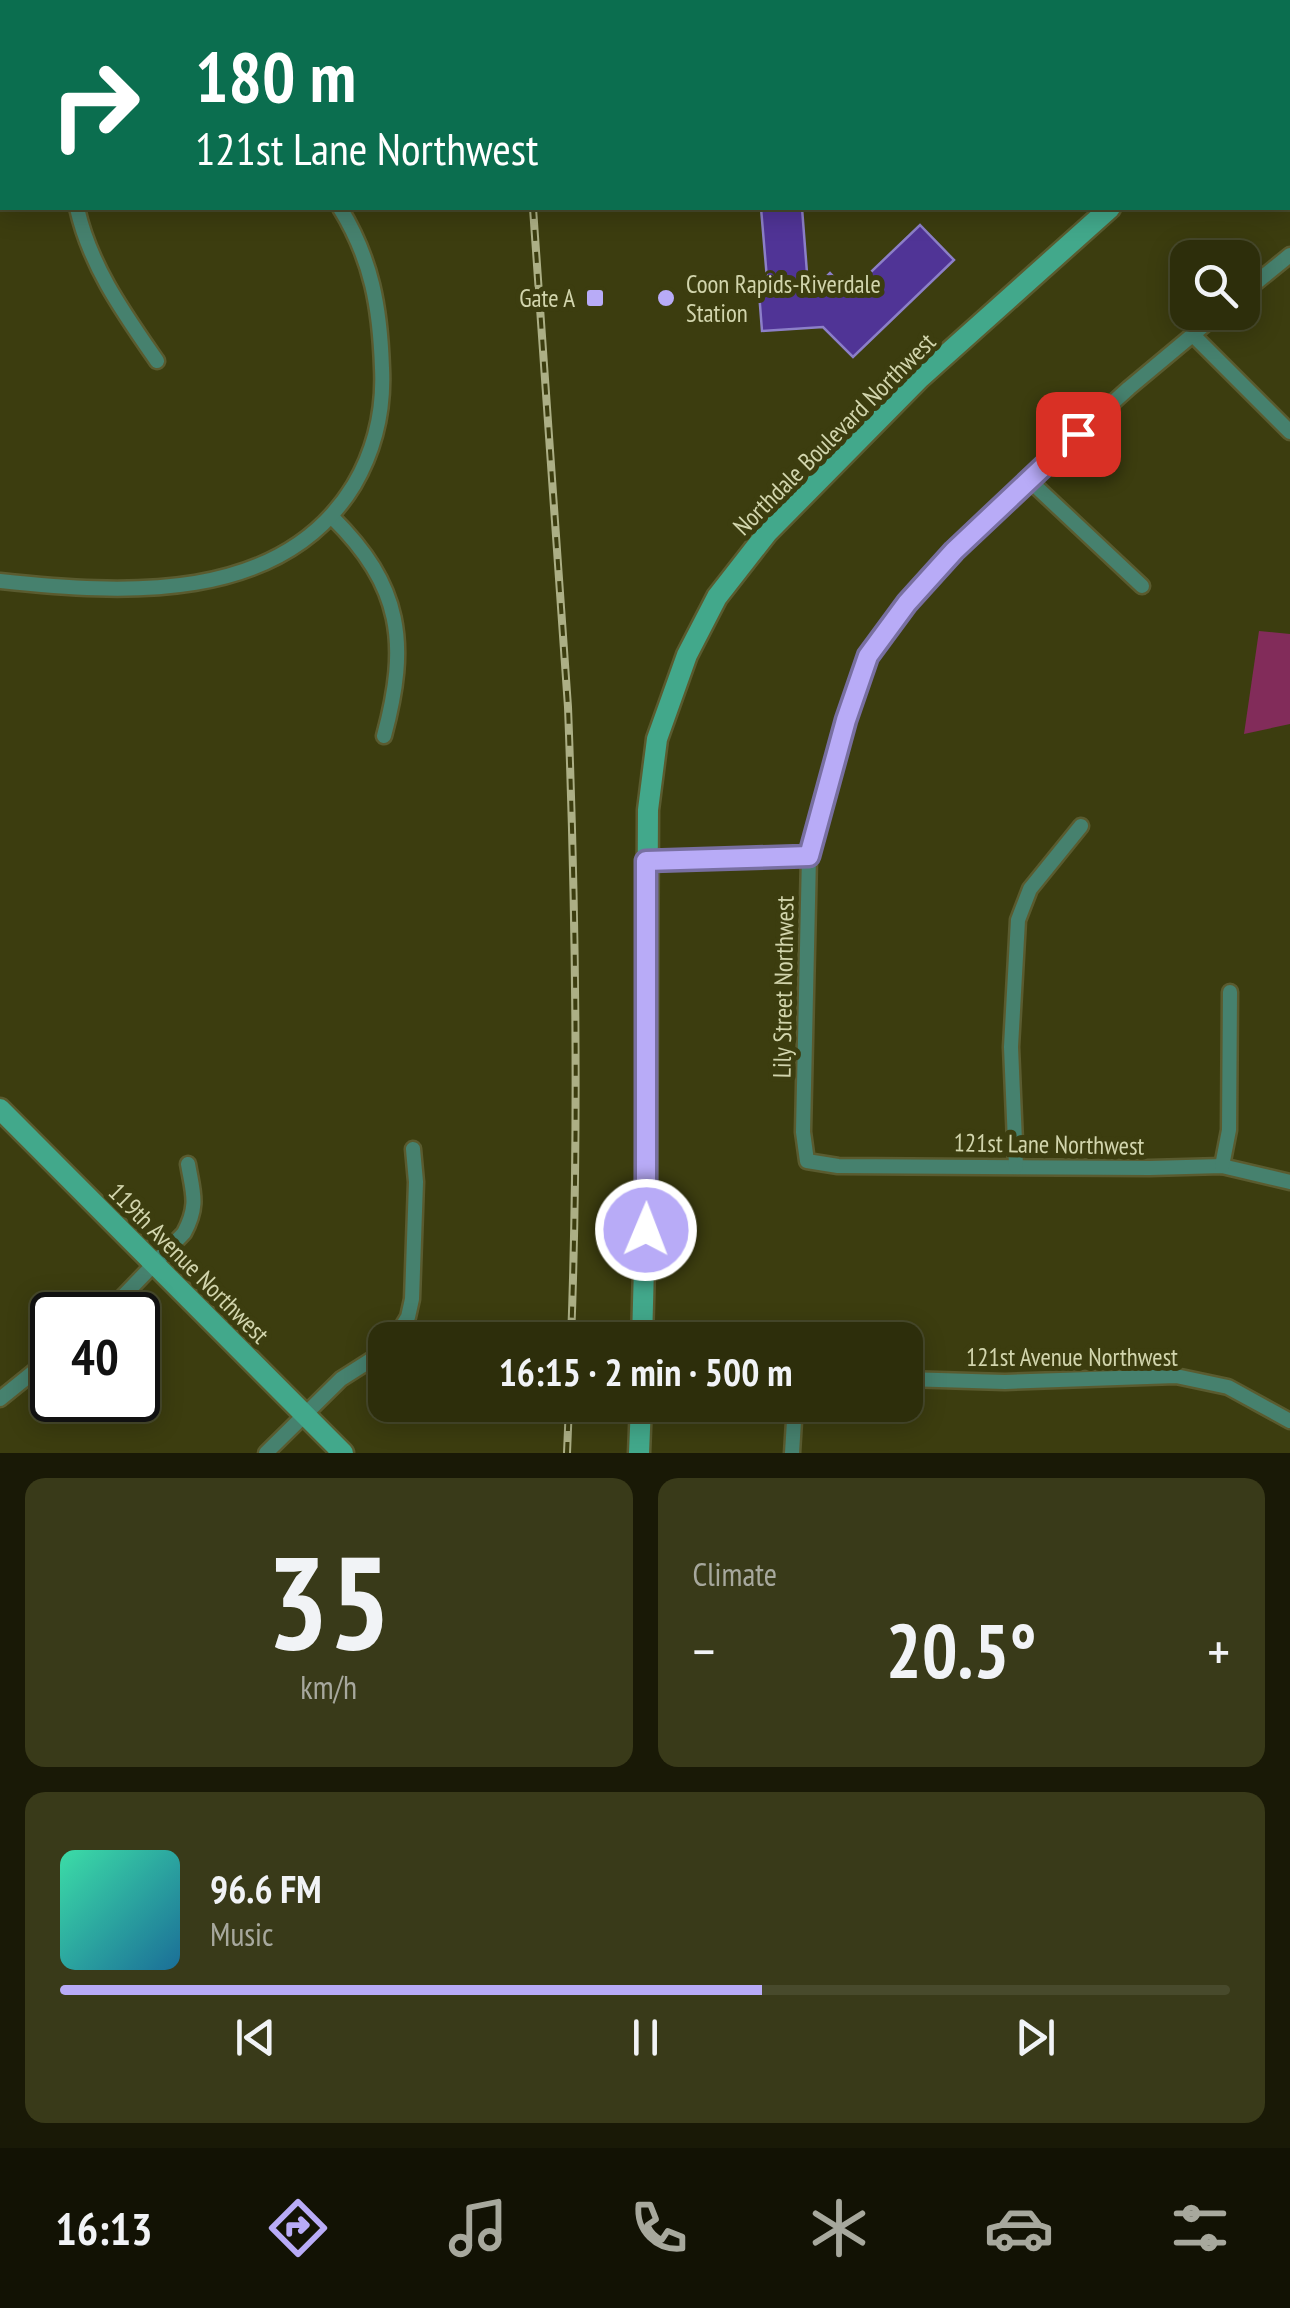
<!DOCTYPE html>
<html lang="en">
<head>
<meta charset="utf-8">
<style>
	:root { --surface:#2d2e0b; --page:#393a19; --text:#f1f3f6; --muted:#a7a89d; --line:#484a2c; --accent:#b8abf7 }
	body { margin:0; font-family:"PT Sans Narrow",sans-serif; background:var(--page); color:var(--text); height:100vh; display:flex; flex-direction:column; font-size:38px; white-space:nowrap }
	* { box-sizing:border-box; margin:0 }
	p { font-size:32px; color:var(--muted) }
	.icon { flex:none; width:55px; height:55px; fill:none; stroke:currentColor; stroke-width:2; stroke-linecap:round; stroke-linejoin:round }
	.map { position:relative; height:1453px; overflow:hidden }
	.sheet { display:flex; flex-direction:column; gap:25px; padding:25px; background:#191906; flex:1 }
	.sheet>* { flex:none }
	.guide { position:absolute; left:0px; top:0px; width:1290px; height:210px; box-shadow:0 5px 25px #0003,0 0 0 2px var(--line); background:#0b6e4f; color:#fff; overflow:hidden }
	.fabs { position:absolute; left:1170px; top:240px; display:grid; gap:20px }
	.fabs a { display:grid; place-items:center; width:90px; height:90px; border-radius:20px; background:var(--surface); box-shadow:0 5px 25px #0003,0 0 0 2px var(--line); font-size:50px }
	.speed { position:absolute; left:30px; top:1292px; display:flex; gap:20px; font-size:50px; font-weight:700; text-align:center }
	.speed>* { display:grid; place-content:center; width:130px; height:130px; border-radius:50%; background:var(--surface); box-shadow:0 5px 25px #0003,0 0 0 2px var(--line); line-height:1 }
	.speed .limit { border:5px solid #111; border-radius:15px; background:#fff; color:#111 }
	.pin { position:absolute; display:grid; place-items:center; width:85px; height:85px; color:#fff; margin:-42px; border-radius:20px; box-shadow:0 5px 15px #0006 }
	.me { position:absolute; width:110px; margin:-55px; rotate:1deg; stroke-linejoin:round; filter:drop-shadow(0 0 8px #0008) }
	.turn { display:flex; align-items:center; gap:35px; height:210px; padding:0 30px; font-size:45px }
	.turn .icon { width:130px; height:130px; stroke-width:2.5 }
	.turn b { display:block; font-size:70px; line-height:85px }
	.big { font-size:75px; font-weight:700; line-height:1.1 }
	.sheet .card { flex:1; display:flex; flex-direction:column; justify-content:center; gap:15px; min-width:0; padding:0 35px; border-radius:20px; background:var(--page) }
	.sheet .dial { align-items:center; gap:0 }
	.dial b { font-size:130px; line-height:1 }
	.song { display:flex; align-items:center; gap:30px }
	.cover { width:120px; height:120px; border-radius:15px; background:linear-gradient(135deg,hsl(160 70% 55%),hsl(200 70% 35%)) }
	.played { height:10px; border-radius:5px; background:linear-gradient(90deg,var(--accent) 60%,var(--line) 60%) }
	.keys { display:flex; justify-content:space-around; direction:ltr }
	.heat { display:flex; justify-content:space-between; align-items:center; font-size:55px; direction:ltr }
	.sheet .tiles { flex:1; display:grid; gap:25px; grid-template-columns:1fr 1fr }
	.card:last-child { grid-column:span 2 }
	.trip { position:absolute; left:368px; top:1322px; width:555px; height:100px; border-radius:20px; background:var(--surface); box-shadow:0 5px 25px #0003,0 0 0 2px var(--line); font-weight:700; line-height:100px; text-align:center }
	.tab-bar { display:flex; height:160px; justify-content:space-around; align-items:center; background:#121204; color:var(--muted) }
	.tab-bar .icon { width:70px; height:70px }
	.tab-bar .selected { color:var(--accent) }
	.tab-bar b { font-size:45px; color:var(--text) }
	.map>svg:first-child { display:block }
	.green { fill:#822c5a }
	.building { fill:#503496; stroke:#8c7fc8; stroke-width:2.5 }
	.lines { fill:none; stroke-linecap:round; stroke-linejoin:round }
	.street-casing { stroke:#5a5b2f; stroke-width:19 }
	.secondary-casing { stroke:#5a5b2f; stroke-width:25 }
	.street { stroke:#46816e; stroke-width:14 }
	.secondary { stroke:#42a88b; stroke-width:20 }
	.rail-casing { stroke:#acaf85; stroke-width:8 }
	.rail { stroke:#3c3d0f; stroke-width:4; stroke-dasharray:11; stroke-linecap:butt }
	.route-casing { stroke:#786fa1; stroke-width:25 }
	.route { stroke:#b8abf7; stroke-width:18 }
	.poi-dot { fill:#b8abf7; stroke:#3c3d0f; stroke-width:4 }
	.labels { text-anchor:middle; stroke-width:10; stroke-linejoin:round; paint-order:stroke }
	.poi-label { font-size:25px; fill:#d2d5ad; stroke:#3c3d0f; text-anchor:start }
	.street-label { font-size:25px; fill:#d2d5ad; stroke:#3c3d0f }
</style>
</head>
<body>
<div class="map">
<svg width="1290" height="1453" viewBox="0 0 1290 1453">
	<rect width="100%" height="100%" fill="#3c3d0f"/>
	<polygon class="green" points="1259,631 1290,634 1290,724 1244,734"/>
	<g class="building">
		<polygon points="1093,0 1145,0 1147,2 1095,2"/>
		<polygon points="761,208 802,208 808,286 818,285 830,273 849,293 920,225 954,260 853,357 823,327 762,331 759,292 768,291"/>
	</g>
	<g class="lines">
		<g class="street-casing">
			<g id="street">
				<polyline points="354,2 354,0"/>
				<polyline points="0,33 2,35"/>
				<polyline points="1288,105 1290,108"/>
				<path d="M77,208C90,266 123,312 157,361"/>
				<polyline points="1242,294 1290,255"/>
				<polyline points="1220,312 1129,388 1028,479 953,551 907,603 868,656 846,720 809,856 803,1132 807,1161 838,1166 1150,1168 1222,1166 1290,1182"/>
				<polyline points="1193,335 1290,432"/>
				<polyline points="1028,479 1142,586"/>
				<path d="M332,517C402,586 409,643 384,736"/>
				<path d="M0,581C122,594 281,605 354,485C375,449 384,408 382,368C380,308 372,260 340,208"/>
				<polyline points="646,861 809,856"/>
				<polyline points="1016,1166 1011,1047 1018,920 1030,889 1081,826"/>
				<polyline points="1222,1166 1229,1130 1230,992"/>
				<path d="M105,1315L184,1233C199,1205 193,1193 188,1164"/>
				<polyline points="394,1340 408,1317 412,1299 416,1182 413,1149"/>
				<polyline points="905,1379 1005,1382 1176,1376 1228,1387 1290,1421"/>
				<polyline points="0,1399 52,1357"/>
				<polyline points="266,1453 341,1379 385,1351"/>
				<polyline points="792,1453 795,1405"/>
			</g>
		</g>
		<g class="secondary-casing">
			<g id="secondary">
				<polyline points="1288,55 1290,53"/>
				<polyline points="0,1109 343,1453"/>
				<polyline points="642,1340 646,1194 648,810 657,739 687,655 717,597 767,533 920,378 1110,208"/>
				<polyline points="639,1453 641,1405"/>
			</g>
		</g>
		<use href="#street" class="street"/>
		<use href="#secondary" class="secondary"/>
		<g class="rail-casing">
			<g id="rail">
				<polyline points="517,0 518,2"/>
				<path d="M533,208L568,707C576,918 579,1129 571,1340"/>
				<polyline points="567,1453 569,1405"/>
			</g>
		</g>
		<use href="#rail" class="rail"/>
	</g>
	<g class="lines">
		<g class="route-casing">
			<polyline id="route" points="646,1230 646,861 809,856 846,720 868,656 907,603 954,551 1078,434"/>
		</g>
		<use href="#route" class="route"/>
	</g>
	<g class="poi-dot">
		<rect x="585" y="288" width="20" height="20" rx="5"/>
		<circle cx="666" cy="298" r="10"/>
	</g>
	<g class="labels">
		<g class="poi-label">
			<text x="686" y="293">Coon Rapids-Riverdale<tspan x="686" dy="29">Station</tspan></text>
			<text x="575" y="307" text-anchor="end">Gate A</text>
		</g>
		<g class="street-label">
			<text transform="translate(834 434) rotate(-45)" y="9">Northdale Boulevard Northwest</text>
			<text transform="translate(783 987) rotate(-89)" y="9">Lily Street Northwest</text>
			<text transform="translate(1049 1144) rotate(1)" y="9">121st Lane Northwest</text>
			<text transform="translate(189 1263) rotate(45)" y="9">119th Avenue Northwest</text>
			<text x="1072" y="1366">121st Avenue Northwest</text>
		</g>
	</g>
</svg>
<div class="fabs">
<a><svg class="icon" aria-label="search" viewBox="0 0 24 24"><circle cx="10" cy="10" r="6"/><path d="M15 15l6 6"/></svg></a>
</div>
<div class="speed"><div class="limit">40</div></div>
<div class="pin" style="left:1078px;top:434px;background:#d93025"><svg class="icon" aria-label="arrive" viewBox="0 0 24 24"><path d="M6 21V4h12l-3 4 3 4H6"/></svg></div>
<svg class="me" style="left:646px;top:1230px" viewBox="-20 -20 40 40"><circle r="17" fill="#b8abf7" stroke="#fff" stroke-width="3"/><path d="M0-11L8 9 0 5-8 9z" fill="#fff"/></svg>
<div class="trip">16:15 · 2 min · 500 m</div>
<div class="guide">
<div class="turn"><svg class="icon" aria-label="right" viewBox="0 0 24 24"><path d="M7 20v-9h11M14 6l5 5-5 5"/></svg><div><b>180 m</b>121st Lane Northwest</div></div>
</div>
</div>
<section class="sheet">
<div class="tiles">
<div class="card dial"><b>35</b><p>km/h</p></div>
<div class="card"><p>Climate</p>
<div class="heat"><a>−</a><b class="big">20.5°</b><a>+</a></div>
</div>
<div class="card">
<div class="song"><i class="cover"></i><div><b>96.6 FM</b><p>Music</p></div></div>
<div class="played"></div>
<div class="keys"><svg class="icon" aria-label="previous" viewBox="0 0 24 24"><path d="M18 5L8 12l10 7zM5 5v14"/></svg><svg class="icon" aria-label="pause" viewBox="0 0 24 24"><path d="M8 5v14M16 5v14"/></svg><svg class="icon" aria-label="next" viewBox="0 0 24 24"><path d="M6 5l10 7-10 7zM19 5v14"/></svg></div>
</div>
</div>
</section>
<nav class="tab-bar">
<b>16:13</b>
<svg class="icon selected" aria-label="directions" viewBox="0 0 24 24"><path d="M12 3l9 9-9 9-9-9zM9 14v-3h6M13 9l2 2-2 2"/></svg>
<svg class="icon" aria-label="music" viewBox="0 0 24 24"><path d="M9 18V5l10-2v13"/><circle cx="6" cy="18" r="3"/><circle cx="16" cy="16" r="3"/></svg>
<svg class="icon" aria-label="phone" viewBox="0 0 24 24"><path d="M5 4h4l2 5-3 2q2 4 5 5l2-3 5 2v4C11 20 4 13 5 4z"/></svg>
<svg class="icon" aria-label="climate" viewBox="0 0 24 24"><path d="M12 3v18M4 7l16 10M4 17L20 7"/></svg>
<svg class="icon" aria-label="car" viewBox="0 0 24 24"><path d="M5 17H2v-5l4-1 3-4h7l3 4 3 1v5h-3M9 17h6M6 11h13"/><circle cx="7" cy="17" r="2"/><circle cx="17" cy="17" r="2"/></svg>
<svg class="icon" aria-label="filters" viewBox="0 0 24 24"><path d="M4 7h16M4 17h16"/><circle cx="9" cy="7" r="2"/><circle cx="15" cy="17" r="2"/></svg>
</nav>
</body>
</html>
